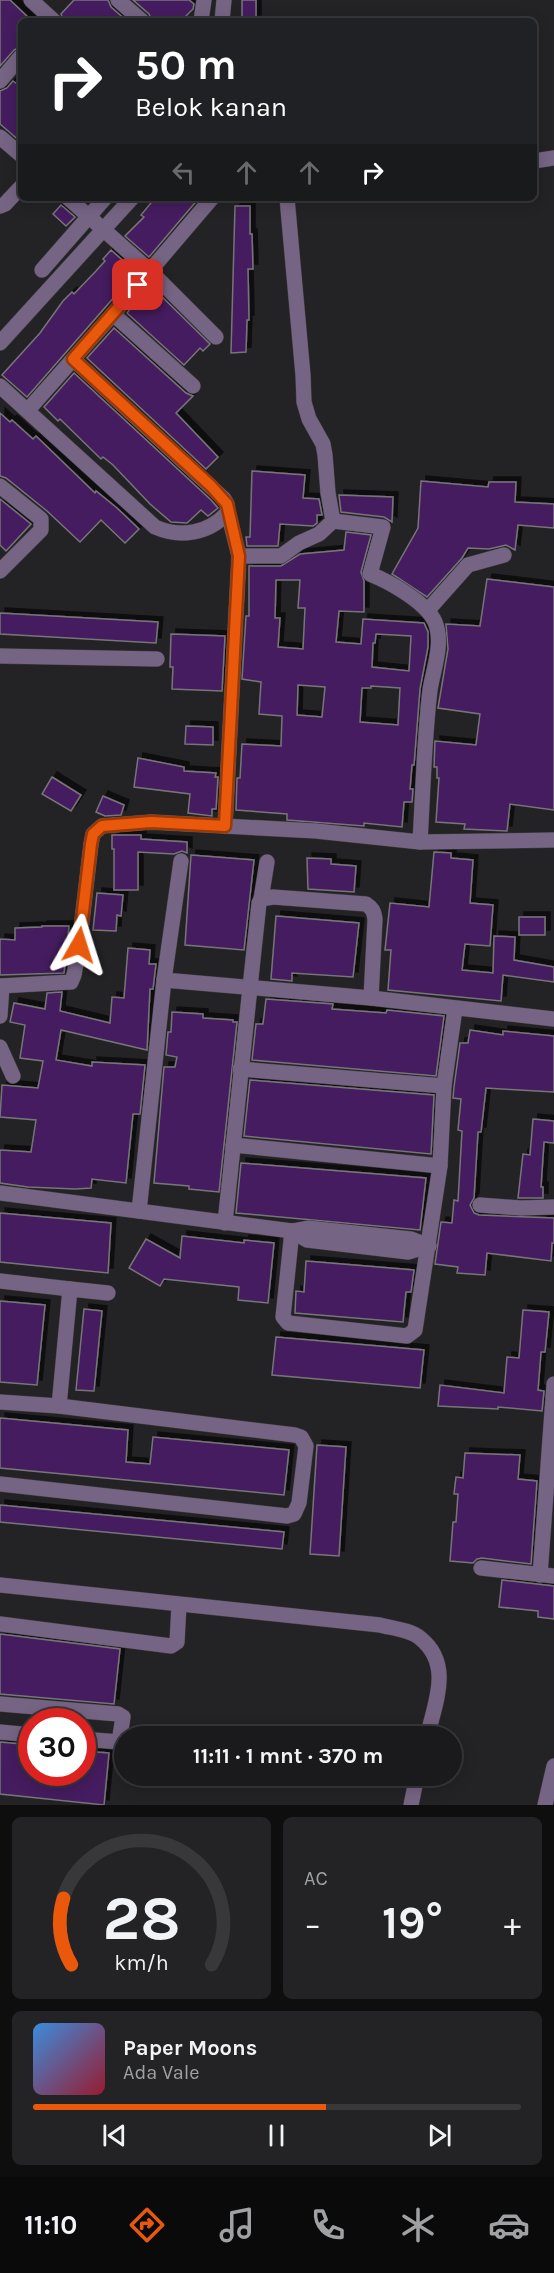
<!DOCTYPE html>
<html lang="id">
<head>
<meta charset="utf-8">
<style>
	:root { --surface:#1a1a1c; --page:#232325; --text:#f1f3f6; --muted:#9fa1a3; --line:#38383b; --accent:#ea580c }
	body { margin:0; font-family:Karla,sans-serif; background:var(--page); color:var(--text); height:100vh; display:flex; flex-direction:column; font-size:22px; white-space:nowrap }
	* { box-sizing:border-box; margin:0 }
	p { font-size:20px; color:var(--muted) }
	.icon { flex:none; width:33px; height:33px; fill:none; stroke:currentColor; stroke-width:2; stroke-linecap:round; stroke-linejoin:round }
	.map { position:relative; height:1805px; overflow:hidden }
	.panel { display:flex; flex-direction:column; gap:12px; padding:12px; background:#0e0e0f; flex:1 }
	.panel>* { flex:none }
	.top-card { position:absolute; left:18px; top:18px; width:519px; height:183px; border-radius:9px; box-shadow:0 3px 15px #0003,0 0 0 2px var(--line); background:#202124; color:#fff; overflow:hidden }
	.speed { position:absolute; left:18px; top:1708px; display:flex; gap:12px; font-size:30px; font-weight:700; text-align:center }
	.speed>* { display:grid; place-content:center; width:78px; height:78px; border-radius:50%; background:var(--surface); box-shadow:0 3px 15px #0003,0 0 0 2px var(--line); line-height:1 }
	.speed .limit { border:9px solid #d22; background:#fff; color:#111 }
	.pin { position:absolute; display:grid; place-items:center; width:51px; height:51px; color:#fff; margin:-26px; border-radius:12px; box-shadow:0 3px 9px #0006 }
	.me { position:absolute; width:66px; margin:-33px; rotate:6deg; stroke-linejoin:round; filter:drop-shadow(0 0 4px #0008) }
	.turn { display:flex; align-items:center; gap:21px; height:126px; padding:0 18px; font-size:27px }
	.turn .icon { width:78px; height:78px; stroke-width:2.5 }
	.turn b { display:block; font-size:42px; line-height:51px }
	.lanes { display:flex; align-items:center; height:57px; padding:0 18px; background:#0003; justify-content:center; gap:30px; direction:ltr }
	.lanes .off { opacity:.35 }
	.big { font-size:45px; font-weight:700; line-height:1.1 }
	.panel .tile { flex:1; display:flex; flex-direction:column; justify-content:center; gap:9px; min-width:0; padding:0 21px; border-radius:9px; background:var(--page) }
	.panel .dial { align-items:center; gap:0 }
	.dial svg { height:156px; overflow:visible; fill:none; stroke:var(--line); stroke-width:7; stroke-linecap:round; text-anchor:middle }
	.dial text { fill:var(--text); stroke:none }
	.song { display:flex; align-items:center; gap:18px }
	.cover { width:72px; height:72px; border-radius:9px; background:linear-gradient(135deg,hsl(210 70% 55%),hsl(350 70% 35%)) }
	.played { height:6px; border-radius:3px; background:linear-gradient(90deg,var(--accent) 60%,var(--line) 60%) }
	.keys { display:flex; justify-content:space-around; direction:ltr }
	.heat { display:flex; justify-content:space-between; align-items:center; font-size:33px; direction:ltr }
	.panel .tiles { flex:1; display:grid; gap:12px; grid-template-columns:1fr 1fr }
	.tile:last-child { grid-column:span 2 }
	.trip { position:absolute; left:114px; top:1726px; width:348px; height:60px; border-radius:30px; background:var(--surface); box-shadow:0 3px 15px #0003,0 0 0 2px var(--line); font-weight:700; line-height:60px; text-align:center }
	.menu { display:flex; height:96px; justify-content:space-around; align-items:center; background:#0a0a0b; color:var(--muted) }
	.menu .icon { width:42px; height:42px }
	.menu .current { color:var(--accent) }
	.menu b { font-size:27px; color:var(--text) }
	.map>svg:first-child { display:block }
	.building { fill:#441b5e; stroke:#777579; stroke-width:1.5; fill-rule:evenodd; filter:url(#shadow) }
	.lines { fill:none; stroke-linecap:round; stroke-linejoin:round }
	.minor-casing { stroke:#3f3e41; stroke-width:16 }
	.minor { stroke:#766484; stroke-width:15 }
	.route-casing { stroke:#983908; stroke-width:15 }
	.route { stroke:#ea580c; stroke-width:10 }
</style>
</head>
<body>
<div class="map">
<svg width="554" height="1805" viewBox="0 0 554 1805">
	<defs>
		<filter id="shadow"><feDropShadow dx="5" dy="-5" stdDeviation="0" flood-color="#0009"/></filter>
	</defs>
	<rect width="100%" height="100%" fill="#232225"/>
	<g class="building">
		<polygon points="0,0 10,0 32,21 21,21 21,46 14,50 0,66"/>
		<polygon points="74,0 108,0 111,7 127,21 64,21 61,14"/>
		<polygon points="133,0 189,0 194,4 193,9 181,21 152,21 149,14"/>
		<rect x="242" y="0" width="14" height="20"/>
		<polygon points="13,81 21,87 21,142 0,124 0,91 7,88"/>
		<polygon points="155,198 199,198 149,257 125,236 144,217 141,215"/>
		<polygon points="61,205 75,217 66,226 53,214"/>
		<polygon points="235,206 250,206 250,234 252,234 253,269 248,269 249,320 247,320 246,352 231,353"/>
		<polygon points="111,250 136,272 27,397 2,375 40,333 63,301 72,292 74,294 96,271 105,261 103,259"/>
		<polygon points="150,285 210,344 203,351 200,348 184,365 127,313"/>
		<polygon points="114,328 186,393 193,396 176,413 218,457 206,469 87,358"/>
		<polygon points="74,373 211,500 218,508 208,516 201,510 187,523 171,522 150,504 113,465 103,457 101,459 60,419 58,421 44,407"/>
		<polygon points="0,413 10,422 12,420 33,439 36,436 95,493 96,491 117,508 139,529 125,543 101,520 80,542 47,511 6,478 0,476"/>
		<polygon points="252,471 305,475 303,498 319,499 322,515 317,515 317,523 313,526 280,524 278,546 247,546 246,537 250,537"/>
		<polygon points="421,481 488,487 489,482 516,482 515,502 554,504 554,528 518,525 515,550 506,545 489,549 468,548 462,558 427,597 392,574 418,528"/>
		<polygon points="339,495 393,497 392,522 384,517 341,512"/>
		<polygon points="0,499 31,524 6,551 0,545"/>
		<path d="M346,532L371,535L361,572L364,581V612L339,611L336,642L361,644L363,619L424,623L428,632V647L420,689L414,765H412L410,789H413L412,802H404L402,827L364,823V826L287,820V814L236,810L237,778H240L242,744L281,746L282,716L259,714L261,682L242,679L246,616H249V566H281L300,554L344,550ZM276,580H300L298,608H305L303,649L278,647L280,618H275ZM376,634L411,636L409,671L372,667L373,643H375ZM298,685L325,687L322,717L297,715ZM371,686L400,688L398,725L360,722L362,688H371Z"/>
		<polygon points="487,579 554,587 554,810 510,804 507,831 464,829 465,824 436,822 439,778 437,778 437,767 434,767 435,741 476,745 480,714 438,708 448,649 446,624 480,626"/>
		<polygon points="0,613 158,622 156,643 0,634"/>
		<polygon points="171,634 225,636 222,691 172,689 173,667 170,667"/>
		<polygon points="186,726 213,727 213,745 185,744"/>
		<polygon points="138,758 184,767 184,771 216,773 215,777 218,777 216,809 212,809 212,816 188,813 190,794 134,787"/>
		<polygon points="52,777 81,795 71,811 42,794"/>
		<polygon points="103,796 124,805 121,815 105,816 96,812"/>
		<polygon points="112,835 141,835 141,839 187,842 187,853 182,851 174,854 138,852 138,890 114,890 114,849 112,849"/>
		<polygon points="434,852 451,853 451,858 473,860 470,903 493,905 490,946 465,944 462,970 493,973 494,936 515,937 514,960 554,967 554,982 503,975 501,1001 388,990 391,950 385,950 390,903 429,907"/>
		<polygon points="191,855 254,860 244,950 185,945"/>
		<polygon points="307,858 331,859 331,864 356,866 354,892 308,889"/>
		<polygon points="97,893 123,895 121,916 117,915 116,931 93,930"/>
		<polygon points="276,916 359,923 353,977 292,973 292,981 271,979"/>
		<rect x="519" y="917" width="26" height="18"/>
		<polygon points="42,926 69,926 64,973 0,975 0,939 15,940 15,928 42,927"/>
		<polygon points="128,948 150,950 149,964 156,964 153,989 150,989 147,1050 61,1030 56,1060 92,1066 92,1062 145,1065 140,1114 133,1114 126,1183 92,1179 91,1188 75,1189 28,1187 0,1183 0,1150 31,1152 36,1120 0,1117 2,1085 38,1088 43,1061 20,1058 25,1025 10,1022 14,1003 45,1009 47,993 62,992 60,1011 110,1023 112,997 124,998"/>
		<polygon points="266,999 333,1004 332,1009 386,1013 387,1010 444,1016 436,1076 252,1060 256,1024 263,1024"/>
		<polygon points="172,1012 203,1014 203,1018 233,1020 233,1022 237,1022 219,1192 189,1189 189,1186 154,1183 164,1067 175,1067 177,1057 166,1055 168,1032 171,1032"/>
		<polygon points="470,1030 503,1035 503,1031 554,1036 554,1092 486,1088 481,1132 478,1132 474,1198 470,1205 474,1213 479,1215 554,1218 554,1243 552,1243 551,1261 487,1253 485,1275 457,1273 458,1267 435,1264 441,1222 452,1223 454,1200 458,1201 462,1131 458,1130 461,1099 453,1098 454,1087 460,1043 468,1043"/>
		<polygon points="250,1080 434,1095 431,1154 244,1136"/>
		<polygon points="533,1119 554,1121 554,1143 544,1142 541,1187 543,1187 543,1198 518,1198 523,1154 530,1155"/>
		<polygon points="241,1163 426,1178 420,1230 236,1213"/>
		<polygon points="0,1213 111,1223 108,1273 0,1262"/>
		<polygon points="182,1236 244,1243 244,1240 274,1243 268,1303 238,1300 239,1287 164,1279 160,1286 129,1268 146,1239 180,1258"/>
		<polygon points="306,1261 414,1270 411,1292 406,1292 403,1322 295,1313 296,1291 304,1292"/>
		<polygon points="0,1301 45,1305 37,1385 0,1382"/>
		<polygon points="84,1309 102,1311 94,1391 76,1390"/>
		<polygon points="523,1310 549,1312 545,1352 541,1352 538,1390 544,1391 542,1411 498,1407 498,1409 438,1406 440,1385 504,1393 507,1357 519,1358"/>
		<polygon points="276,1337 424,1350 420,1388 272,1375"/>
		<polygon points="0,1418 128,1430 126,1462 150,1464 153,1437 289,1450 284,1495 0,1468"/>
		<polygon points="317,1445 346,1447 339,1556 310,1554"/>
		<polygon points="465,1453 520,1455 518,1479 537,1481 531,1564 482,1558 477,1559 473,1563 450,1561 453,1522 456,1522 458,1494 454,1494 456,1477 463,1478"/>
		<polygon points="0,1505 284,1532 282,1549 0,1522"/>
		<polygon points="502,1580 554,1586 554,1619 538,1617 538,1611 499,1607"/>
		<polygon points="0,1634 120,1649 114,1704 0,1694"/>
		<polygon points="0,1742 32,1745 32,1773 82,1773 82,1751 109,1753 104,1805 0,1794"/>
	</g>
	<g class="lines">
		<g class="minor-casing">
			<g id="minor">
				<polyline points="31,0 54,21"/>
				<polyline points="118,0 142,21"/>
				<polyline points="201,21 204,0"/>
				<polyline points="222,21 224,0"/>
				<polyline points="0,81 21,56"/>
				<polyline points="0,137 21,155"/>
				<polyline points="534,161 554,158"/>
				<polyline points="68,198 150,271 216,337"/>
				<polyline points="0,206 5,204 21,187"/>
				<polyline points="42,270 105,198"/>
				<polyline points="113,314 193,386"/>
				<polyline points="0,343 132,198"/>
				<polyline points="73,359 224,499 227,504 228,512"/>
				<path d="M0,386L155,527C180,538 209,534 228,512L239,556L225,826"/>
				<polyline points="28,410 113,314 212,198"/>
				<polyline points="0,486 41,519 41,530 0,571"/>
				<path d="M333,521L383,527L370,574C390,582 426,602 435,622C444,643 433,670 430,690C424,740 423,792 420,842"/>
				<polyline points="239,556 281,556 299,543 319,534 333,521 328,493 325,455 323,444 309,419 304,402 303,375 287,198"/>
				<polyline points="428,610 468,565 504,555"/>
				<polyline points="0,656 157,659"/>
				<polyline points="261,899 267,862"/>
				<polyline points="164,980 371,998 554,1019"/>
				<polyline points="0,986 71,982 74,975 79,946 91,844 93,834 102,826 151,822 316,831 420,842 554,840"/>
				<polyline points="0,1016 2,986"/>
				<polyline points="0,1047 13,1076"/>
				<polyline points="240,1069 444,1086"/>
				<polyline points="233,1145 440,1166"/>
				<polyline points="0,1193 292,1231 308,1228 411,1239 429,1246"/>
				<polyline points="480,1205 521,1208 554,1207"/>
				<polyline points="139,1211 164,980 181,861"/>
				<path d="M225,1223L259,903L261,899L273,897L366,904C372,908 374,911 375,919L371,998"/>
				<polyline points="292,1231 283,1317 288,1323 407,1336 415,1330 440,1166 444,1086 455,1009"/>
				<polyline points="292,1231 307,1240 408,1252 429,1246"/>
				<polyline points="0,1281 70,1289 59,1406"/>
				<polyline points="70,1289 108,1293"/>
				<polyline points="0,1402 59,1406 295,1435 301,1437 306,1446 299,1503 294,1514 287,1516 0,1484"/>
				<polyline points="481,1568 554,1576"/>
				<polyline points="540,1575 554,1384"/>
				<path d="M0,1585L380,1625C391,1628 411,1630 420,1638C453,1664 435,1703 427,1737"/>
				<polyline points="0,1624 171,1646 177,1642 179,1605"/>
				<polyline points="0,1704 118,1714 123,1717 119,1742 82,1739"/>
				<polyline points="0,1732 32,1735"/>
				<polyline points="411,1805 417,1776"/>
				<polyline points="545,1805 554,1766"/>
			</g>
		</g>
		<use href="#minor" class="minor"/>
	</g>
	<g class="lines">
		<g class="route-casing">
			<polyline id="route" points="79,945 91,844 93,834 102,826 151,822 225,826 239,556 227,504 211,486 73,359 138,285"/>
		</g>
		<use href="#route" class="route"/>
	</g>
</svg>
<div class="speed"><div class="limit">30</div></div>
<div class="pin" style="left:138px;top:285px;background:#d93025"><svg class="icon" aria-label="arrive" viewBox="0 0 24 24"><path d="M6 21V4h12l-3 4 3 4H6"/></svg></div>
<svg class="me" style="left:79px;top:945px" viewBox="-20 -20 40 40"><path d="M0-17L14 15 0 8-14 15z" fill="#ea580c" stroke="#fff" stroke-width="4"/></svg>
<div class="trip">11:11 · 1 mnt · 370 m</div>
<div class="top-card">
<div class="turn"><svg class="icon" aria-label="right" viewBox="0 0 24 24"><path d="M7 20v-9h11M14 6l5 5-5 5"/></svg><div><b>50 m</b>Belok kanan</div></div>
<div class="lanes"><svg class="icon off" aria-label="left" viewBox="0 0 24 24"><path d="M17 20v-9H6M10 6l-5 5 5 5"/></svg><svg class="icon off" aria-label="ahead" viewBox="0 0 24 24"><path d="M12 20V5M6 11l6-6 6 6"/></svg><svg class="icon off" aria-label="ahead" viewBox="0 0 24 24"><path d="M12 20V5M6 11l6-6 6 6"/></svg><svg class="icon" aria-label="right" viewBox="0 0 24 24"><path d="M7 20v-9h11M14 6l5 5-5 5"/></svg></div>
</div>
</div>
<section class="panel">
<div class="tiles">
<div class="tile dial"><svg viewBox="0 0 100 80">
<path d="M14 69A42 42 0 1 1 86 69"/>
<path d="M14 69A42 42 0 0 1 10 35" stroke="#ea580c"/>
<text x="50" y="56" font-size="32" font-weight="700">28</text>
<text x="50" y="72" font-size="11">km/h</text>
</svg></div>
<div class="tile"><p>AC</p>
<div class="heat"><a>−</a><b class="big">19°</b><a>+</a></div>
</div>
<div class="tile">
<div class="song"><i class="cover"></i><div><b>Paper Moons</b><p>Ada Vale</p></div></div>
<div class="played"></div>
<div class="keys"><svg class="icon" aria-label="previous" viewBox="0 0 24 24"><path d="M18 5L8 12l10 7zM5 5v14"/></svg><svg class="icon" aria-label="pause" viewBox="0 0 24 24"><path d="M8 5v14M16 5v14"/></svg><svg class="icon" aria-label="next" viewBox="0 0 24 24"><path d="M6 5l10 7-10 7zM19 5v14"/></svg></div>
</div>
</div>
</section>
<nav class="menu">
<b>11:10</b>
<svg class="icon current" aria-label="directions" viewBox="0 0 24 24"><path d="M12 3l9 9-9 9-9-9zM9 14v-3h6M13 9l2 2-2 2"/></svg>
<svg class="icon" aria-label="music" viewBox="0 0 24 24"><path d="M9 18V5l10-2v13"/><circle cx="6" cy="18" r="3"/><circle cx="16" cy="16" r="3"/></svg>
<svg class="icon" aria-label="phone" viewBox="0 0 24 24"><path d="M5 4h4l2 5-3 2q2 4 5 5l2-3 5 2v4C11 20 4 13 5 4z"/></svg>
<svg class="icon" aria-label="climate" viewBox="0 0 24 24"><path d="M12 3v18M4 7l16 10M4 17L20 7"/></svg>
<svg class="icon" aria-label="car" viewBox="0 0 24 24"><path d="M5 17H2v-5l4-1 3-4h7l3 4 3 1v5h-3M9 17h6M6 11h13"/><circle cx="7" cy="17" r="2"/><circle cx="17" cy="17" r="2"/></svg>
</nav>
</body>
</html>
